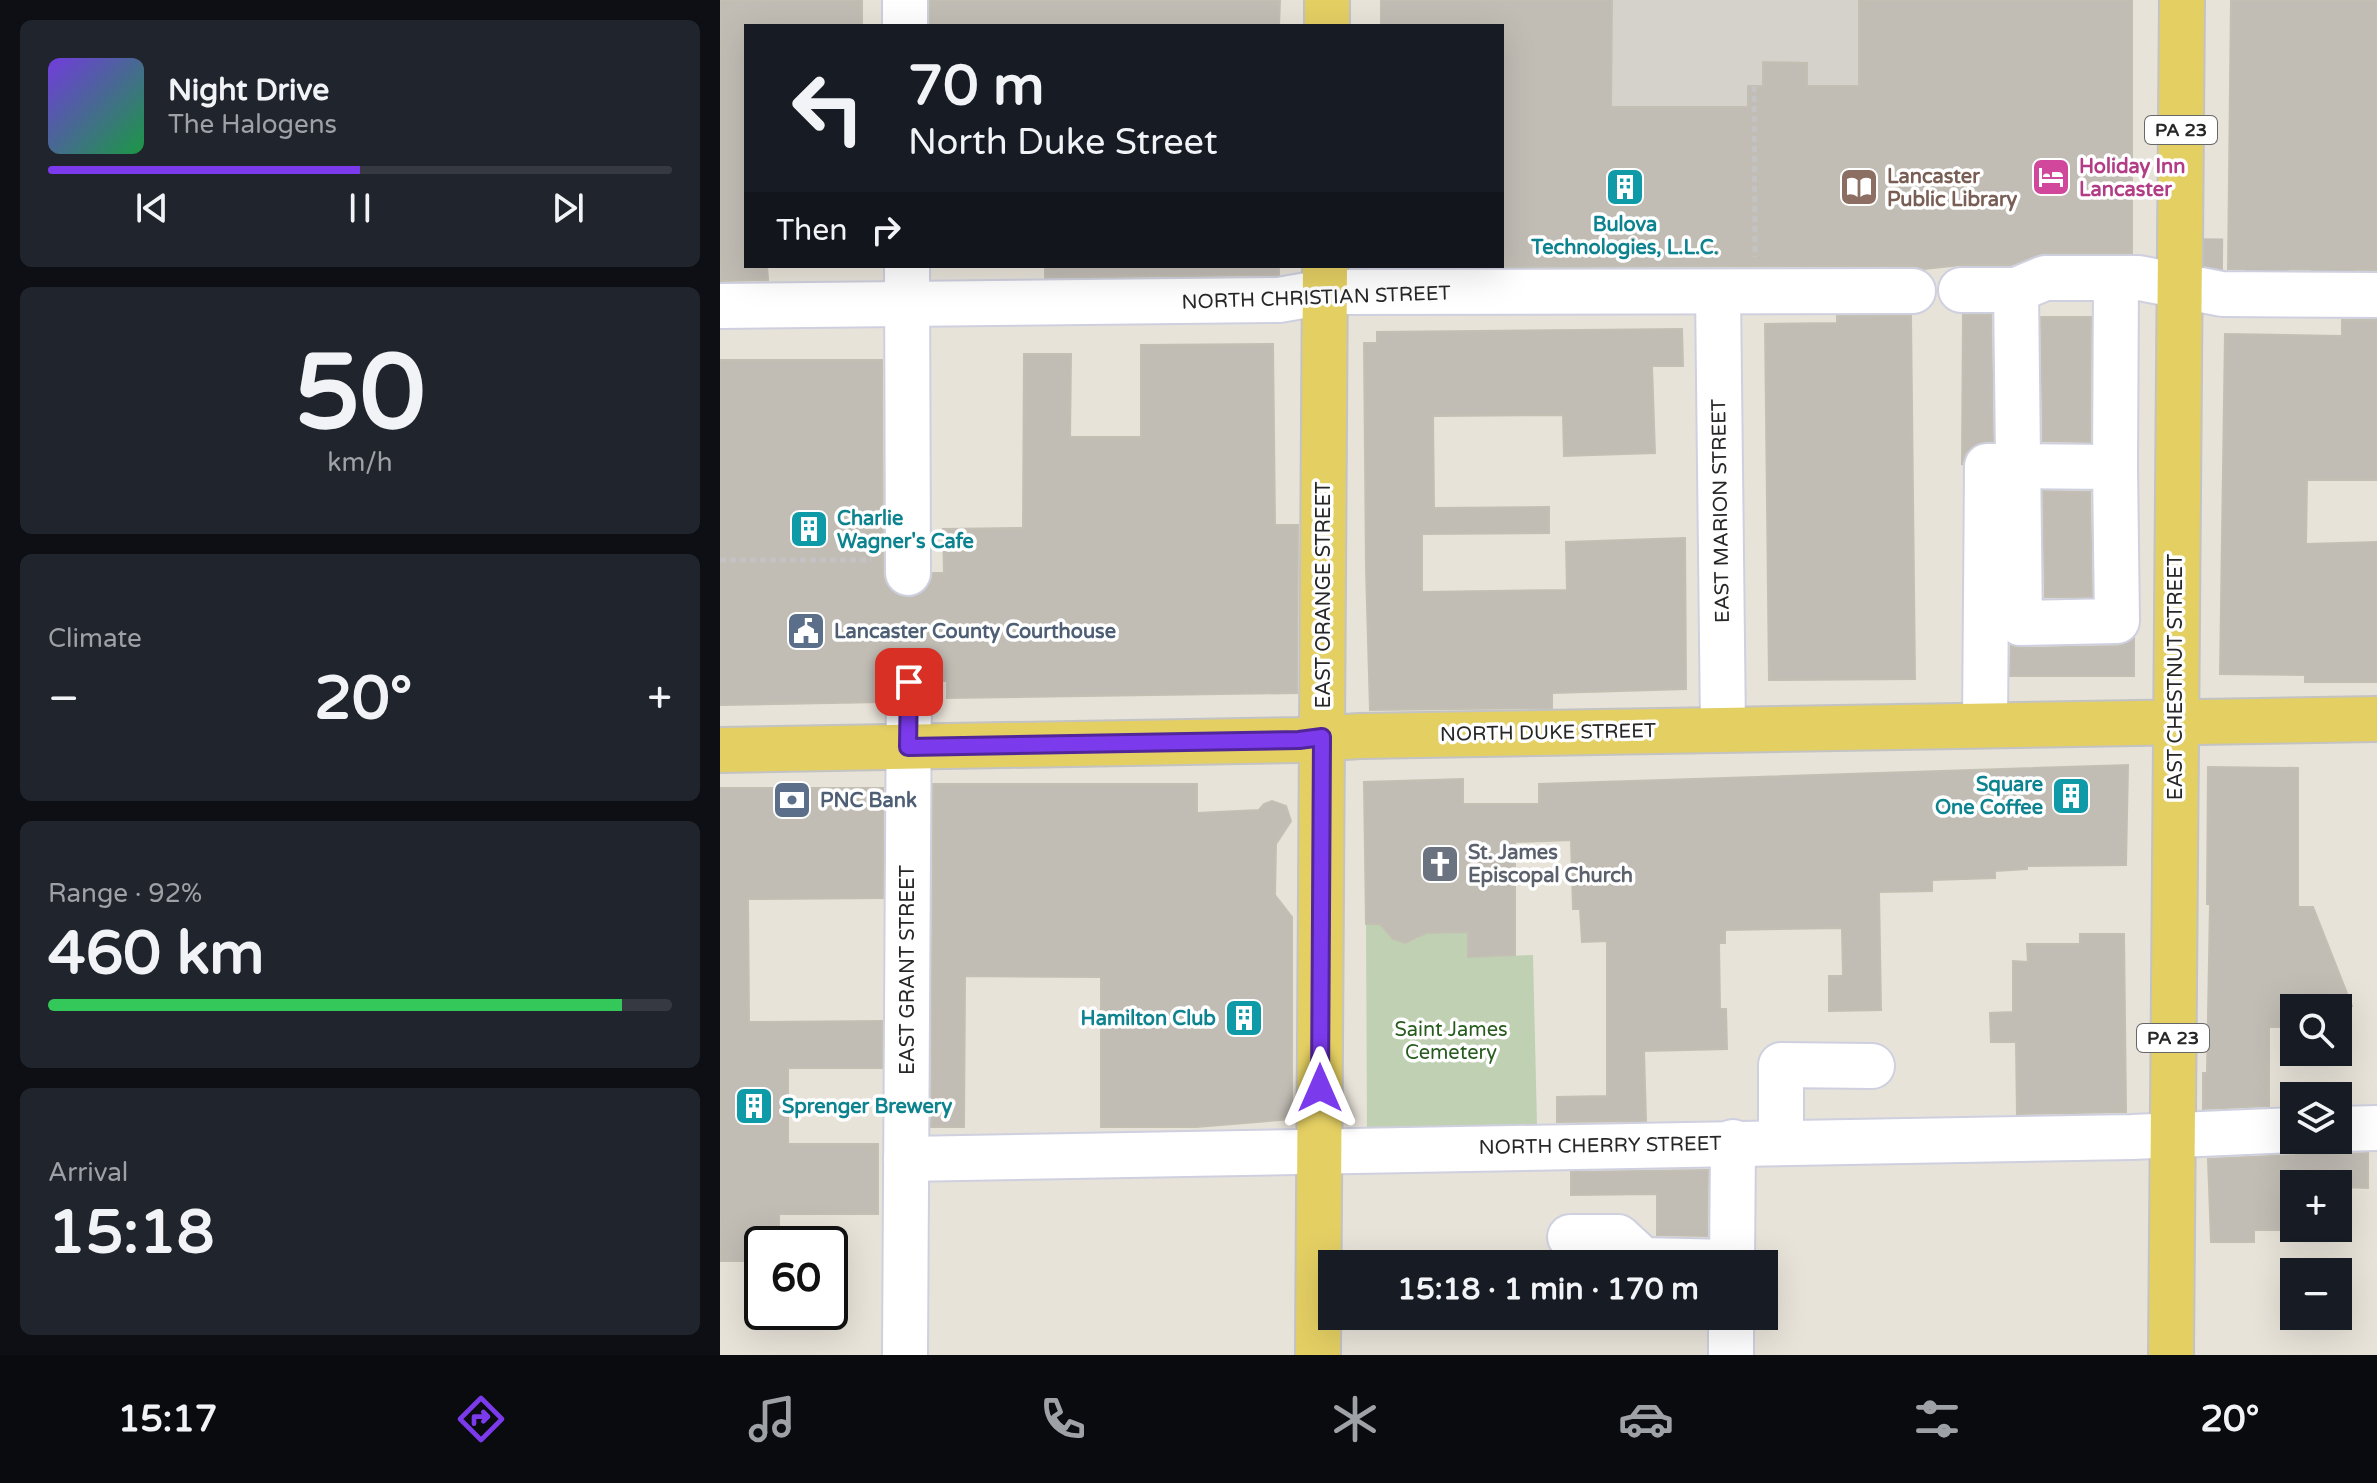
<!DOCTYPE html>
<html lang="en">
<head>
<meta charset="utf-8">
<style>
	:root { --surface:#171b24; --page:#20242c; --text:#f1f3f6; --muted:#9ea1a6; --line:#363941; --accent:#7c3aed }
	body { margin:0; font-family:"Varela Round",sans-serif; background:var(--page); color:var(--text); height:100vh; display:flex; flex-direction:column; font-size:30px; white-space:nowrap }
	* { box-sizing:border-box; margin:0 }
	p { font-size:26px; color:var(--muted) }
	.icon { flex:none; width:44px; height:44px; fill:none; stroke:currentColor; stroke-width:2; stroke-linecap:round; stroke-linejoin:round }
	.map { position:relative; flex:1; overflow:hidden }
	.side { display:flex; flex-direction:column; gap:20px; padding:20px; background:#0d0f14; width:720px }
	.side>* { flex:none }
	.hud { position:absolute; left:24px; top:24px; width:760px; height:244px; border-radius:0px; box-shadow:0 8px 32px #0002; background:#171b24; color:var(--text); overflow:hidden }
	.buttons { position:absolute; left:1560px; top:994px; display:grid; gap:16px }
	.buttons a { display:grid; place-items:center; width:72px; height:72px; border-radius:0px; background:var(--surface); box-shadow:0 8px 32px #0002; font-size:40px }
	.speed { position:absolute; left:24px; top:1226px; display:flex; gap:16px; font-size:40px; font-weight:700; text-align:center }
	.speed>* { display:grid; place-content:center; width:104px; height:104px; border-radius:50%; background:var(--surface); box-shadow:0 8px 32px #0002; line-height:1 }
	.speed .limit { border:4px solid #111; border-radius:12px; background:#fff; color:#111 }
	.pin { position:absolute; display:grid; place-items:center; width:68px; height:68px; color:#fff; margin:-34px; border-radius:16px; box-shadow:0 4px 12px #0006 }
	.me { position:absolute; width:88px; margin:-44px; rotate:0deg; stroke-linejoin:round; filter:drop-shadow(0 0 6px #0008) }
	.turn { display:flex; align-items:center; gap:28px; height:168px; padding:0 32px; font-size:36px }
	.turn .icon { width:104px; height:104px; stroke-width:2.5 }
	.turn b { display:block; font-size:56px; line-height:68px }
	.then { display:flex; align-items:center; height:76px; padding:0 32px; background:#0003; gap:16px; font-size:30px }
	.big { font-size:60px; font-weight:800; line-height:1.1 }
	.side .card { flex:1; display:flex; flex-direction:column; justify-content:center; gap:12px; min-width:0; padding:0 28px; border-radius:12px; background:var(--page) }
	.side .dial { align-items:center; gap:0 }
	.dial b { font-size:104px; line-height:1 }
	.song { display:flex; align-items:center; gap:24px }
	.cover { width:96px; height:96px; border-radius:12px; background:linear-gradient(135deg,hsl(260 70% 55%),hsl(140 70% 35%)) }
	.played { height:8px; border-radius:4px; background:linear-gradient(90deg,var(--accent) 50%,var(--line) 50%) }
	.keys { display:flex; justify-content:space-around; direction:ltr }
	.heat { display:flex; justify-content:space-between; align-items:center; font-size:44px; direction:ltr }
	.charge { height:12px; border-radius:6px; background:linear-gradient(90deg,#34c759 92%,var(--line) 0) }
	.trip { position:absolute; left:598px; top:1250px; width:460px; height:80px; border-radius:0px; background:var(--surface); box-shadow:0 8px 32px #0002; font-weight:800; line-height:80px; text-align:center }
	.dock { display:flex; height:128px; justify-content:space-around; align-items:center; background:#090b0e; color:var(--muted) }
	.dock .icon { width:56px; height:56px }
	.dock .selected { color:var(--accent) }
	.dock b { font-size:36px; color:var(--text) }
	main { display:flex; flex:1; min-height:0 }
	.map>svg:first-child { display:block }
	.cemetery { fill:#bfd1b2 }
	.plaza { fill:#d5d2cb }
	.building { fill:#c1bdb5; stroke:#c3bfb3; stroke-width:2 }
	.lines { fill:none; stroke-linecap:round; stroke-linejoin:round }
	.minor-tunnel { stroke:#c1bdb5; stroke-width:44; stroke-dasharray:44 22; stroke-linecap:butt }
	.minor-casing { stroke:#cfd0df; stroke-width:48 }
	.major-casing { stroke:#c3c3c3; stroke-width:48 }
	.path { stroke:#c3c3c3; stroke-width:5; stroke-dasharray:6 4; stroke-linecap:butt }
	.minor { stroke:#fff; stroke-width:44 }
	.major { stroke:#e4cf63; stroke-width:44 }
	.route-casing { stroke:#51269a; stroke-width:20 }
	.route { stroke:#7c3aed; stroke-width:14 }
	.labels { text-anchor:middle; stroke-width:7; stroke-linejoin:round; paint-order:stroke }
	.shield { fill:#fff; stroke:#686868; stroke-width:2 }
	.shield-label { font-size:18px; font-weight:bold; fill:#272727 }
	.hotel-label { font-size:20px; font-weight:bold; fill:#b23c85; stroke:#fff; text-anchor:start }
	.education-label { font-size:20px; font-weight:bold; fill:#785e54; stroke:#fff; text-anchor:start }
	.culture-label { font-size:20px; font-weight:bold; fill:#0d838f; stroke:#fff; text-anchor:start }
	.street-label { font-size:20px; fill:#272727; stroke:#fff }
	.service-label { font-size:20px; font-weight:bold; fill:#4e5e75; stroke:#fff; text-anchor:start }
	.worship-label { font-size:20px; font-weight:bold; fill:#5b616d; stroke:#fff; text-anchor:start }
	.park-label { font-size:20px; fill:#275c1e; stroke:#fff }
</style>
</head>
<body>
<main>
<section class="side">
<div class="card">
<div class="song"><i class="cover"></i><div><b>Night Drive</b><p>The Halogens</p></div></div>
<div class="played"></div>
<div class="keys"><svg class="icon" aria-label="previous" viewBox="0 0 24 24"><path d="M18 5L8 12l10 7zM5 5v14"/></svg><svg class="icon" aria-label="pause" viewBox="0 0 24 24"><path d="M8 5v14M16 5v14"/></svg><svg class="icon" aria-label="next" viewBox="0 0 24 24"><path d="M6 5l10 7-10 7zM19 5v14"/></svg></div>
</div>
<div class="card dial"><b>50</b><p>km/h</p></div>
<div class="card"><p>Climate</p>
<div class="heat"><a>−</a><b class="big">20°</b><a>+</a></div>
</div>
<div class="card"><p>Range · 92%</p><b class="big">460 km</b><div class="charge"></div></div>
<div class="card"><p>Arrival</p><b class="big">15:18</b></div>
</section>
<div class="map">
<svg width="1657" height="1355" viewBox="0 0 1657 1355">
	<rect width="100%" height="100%" fill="#e8e3d9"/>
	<polygon class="cemetery" points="646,924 667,924 673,939 685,943 698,938 704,927 724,933 748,932 749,957 813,955 817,1125 647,1131"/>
	<polygon class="plaza" points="891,0 1139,0 1139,86 1087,86 1087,63 1044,62 1043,86 1028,86 1028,107 891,107"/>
	<g class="building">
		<polygon points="0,0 142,0 142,26 26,26 26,266 47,266 48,280 0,281"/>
		<polygon points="210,0 560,0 559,26 210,26"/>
		<polygon points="661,0 892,0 891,107 1028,107 1028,86 1043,86 1043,62 1087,63 1087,86 1139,86 1139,0 1412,0 1412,253 1325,253 1291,265 1241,265 1204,269 1193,266 782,267 782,26 661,26"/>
		<polygon points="1511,0 1657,0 1657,270 1508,269"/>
		<polygon points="325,266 559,266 559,275 325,278"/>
		<polygon points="1243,315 1271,315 1273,441 1254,445 1245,454 1242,465"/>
		<polygon points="1117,316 1191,316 1195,679 1049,680 1045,324 1117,323"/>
		<polygon points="1321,317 1371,317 1370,442 1323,441"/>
		<polygon points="1622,320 1657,320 1657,480 1587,480 1586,544 1657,542 1657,682 1585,682 1585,675 1500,674 1505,334 1622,336"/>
		<polygon points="962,329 963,366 932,366 935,453 844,456 843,415 713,416 714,508 829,507 829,533 702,534 702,592 847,590 846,542 965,538 966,689 832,693 832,708 650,710 646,569 644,343 657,343 657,332"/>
		<polygon points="553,344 555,525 578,525 577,693 227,698 227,681 214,681 210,669 202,661 188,657 176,661 167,670 164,702 0,705 0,360 162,360 163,573 166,585 175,594 189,598 201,594 209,586 213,573 224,573 223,529 303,528 304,354 351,354 350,437 421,437 421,345"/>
		<polygon points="1323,491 1370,492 1372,597 1325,597"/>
		<polygon points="1414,638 1414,676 1290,676 1291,646 1301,648 1398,646"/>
		<polygon points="1408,765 1406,865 1307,866 1307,869 1275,871 1275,878 1212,880 1212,891 1159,892 1161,1010 1109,1011 1109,976 1123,976 1122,928 1005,930 1005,943 999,943 1000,1009 1006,1009 1007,1049 924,1051 926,1121 837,1122 837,1097 887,1096 887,941 862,942 860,909 853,909 851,840 795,842 795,955 748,957 748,932 706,933 685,943 673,939 660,924 646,924 644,782 743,779 743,804 819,804 819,784"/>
		<polygon points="1488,767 1578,768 1578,907 1593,907 1632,1006 1562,1007 1562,1027 1549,1027 1549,1106 1483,1109 1483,1073 1487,1073 1490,904 1487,904"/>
		<polygon points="213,784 477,784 477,813 539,810 544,804 552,801 566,806 571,821 556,844 555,895 572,917 572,1119 476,1127 381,1127 381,977 245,976 244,1127 211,1127"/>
		<polygon points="0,788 163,788 163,898 28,899 29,1022 162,1021 162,1068 68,1068 68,1144 158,1144 158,1214 59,1214 59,1244 42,1244 42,1261 0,1261"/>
		<polygon points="1360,934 1404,934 1406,1112 1297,1114 1296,1042 1271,1042 1270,1013 1293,1012 1293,961 1308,962 1307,944 1360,944"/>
		<polygon points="1590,1148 1619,1154 1648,1153 1648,1188 1618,1187 1618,1184 1574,1184 1574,1228 1577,1230 1534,1230 1534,1242 1491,1242 1488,1159 1575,1155"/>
		<polygon points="988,1170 987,1236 937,1235 937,1194 851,1195 851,1172"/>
	</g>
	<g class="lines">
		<g class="minor-tunnel">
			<polyline points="1459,260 1657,262"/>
			<polyline points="188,573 189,682"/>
		</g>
		<g class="minor-casing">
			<g id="minor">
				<polyline points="185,0 185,26"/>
				<polyline points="187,266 188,573"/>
				<polyline points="1241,290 1296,290 1325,278 1419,278 1502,294 1657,295"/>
				<polyline points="1296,290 1300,623 1397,621 1395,467"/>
				<polyline points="998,292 1003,729"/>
				<polyline points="0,306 559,300 605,292 1193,291"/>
				<polyline points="1265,725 1267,466 1395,467 1396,278"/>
				<polyline points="1618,1129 1657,1128"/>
				<polyline points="1061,1141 1061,1065 1152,1066"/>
				<polyline points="186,1159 1412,1137 1574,1130"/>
				<polyline points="850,1237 898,1237 923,1260 1012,1262"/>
				<polyline points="1012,1264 1013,1142"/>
				<polyline points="185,1355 189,682"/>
				<polyline points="1011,1355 1011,1316"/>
			</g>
		</g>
		<g class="major-casing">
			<g id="major">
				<polyline points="607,26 607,0"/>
				<polyline points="0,750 579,740 640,736 1657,719"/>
				<polyline points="598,1355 605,266"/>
				<polyline points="1451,1355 1462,0"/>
			</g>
		</g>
		<g class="path">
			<polyline points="1034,86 1035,257"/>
			<polyline points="0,560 151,560"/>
		</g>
		<use href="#minor" class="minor"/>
		<use href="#major" class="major"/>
	</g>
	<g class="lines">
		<g class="route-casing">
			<polyline id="route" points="189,682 188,747 579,740 602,737 600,1088"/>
		</g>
		<use href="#route" class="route"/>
	</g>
	<defs>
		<g id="hotel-square" transform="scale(2)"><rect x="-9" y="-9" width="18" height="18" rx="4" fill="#d1479c" stroke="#fff"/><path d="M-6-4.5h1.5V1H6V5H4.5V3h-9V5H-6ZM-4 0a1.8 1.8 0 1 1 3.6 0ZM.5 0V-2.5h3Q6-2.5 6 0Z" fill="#fff"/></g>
		<g id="building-square" transform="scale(2)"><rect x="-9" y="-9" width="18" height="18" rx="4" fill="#0f9aa8" stroke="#fff"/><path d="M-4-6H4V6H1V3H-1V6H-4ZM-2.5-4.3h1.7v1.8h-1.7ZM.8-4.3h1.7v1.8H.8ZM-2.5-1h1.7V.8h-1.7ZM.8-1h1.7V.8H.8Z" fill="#fff"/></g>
		<g id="library-square" transform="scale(2)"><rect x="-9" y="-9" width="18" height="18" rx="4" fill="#8d6e63" stroke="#fff"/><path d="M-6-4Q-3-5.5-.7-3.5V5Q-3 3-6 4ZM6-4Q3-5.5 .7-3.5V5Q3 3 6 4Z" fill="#fff"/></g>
		<g id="civic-square" transform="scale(2)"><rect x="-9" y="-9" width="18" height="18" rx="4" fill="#5c6f8a" stroke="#fff"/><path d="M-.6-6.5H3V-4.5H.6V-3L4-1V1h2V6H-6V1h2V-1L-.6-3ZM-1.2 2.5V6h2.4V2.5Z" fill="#fff"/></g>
		<g id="bank-square" transform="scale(2)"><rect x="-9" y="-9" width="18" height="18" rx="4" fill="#5c6f8a" stroke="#fff"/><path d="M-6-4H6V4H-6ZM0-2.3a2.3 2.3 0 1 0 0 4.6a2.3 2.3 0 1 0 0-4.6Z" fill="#fff"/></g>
		<g id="church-square" transform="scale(2)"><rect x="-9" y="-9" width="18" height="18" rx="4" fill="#6b7280" stroke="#fff"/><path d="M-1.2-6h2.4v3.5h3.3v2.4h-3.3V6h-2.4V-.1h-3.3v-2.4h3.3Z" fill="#fff"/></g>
	</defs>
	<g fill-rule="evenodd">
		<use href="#hotel-square" x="1331" y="177"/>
		<use href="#building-square" x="905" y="187"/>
		<use href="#library-square" x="1139" y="187"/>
		<use href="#building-square" x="89" y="529"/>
		<use href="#civic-square" x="86" y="631"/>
		<use href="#building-square" x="1351" y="796"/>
		<use href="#bank-square" x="72" y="800"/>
		<use href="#church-square" x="720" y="864"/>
		<use href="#building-square" x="524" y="1018"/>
		<use href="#building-square" x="34" y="1106"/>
	</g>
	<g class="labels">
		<g class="shield">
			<rect x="1425" y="116" width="72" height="28" rx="6"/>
			<rect x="1417" y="1024" width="72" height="28" rx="6"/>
		</g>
		<g class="shield-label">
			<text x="1461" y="136">PA 23</text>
			<text x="1453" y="1044">PA 23</text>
		</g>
		<g class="hotel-label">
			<text x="1359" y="173">Holiday Inn<tspan x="1359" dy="23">Lancaster</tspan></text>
		</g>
		<g class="education-label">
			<text x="1167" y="183">Lancaster<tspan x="1167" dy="23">Public Library</tspan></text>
		</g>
		<g class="culture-label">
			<text x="905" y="231" text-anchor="middle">Bulova<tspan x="905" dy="23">Technologies, L.L.C.</tspan></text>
			<text x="117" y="525">Charlie<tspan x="117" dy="23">Wagner's Cafe</tspan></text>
			<text x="1323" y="791" text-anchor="end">Square<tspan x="1323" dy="23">One Coffee</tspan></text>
			<text x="496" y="1025" text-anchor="end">Hamilton Club</text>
			<text x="62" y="1113">Sprenger Brewery</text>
		</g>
		<g class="street-label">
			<text transform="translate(596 297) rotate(-2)" y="7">NORTH CHRISTIAN STREET</text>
			<text transform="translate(1000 511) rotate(-91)" y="7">EAST MARION STREET</text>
			<text transform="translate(603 595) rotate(-90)" y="7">EAST ORANGE STREET</text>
			<text transform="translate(1455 677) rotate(-90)" y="7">EAST CHESTNUT STREET</text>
			<text transform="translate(828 732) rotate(-1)" y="7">NORTH DUKE STREET</text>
			<text transform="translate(187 970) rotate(-90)" y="7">EAST GRANT STREET</text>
			<text transform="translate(880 1145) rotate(-1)" y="7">NORTH CHERRY STREET</text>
		</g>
		<g class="service-label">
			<text x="114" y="638">Lancaster County Courthouse</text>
			<text x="100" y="807">PNC Bank</text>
		</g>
		<g class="worship-label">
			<text x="748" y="859">St. James<tspan x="748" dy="23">Episcopal Church</tspan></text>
		</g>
		<g class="park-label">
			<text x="731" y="1036">Saint James<tspan x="731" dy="23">Cemetery</tspan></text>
		</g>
	</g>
</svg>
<div class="buttons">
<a><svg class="icon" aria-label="search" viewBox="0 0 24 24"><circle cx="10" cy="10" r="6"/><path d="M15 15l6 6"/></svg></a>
<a><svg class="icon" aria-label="layers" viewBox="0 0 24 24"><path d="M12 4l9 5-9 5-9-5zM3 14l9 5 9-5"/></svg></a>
<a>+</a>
<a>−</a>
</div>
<div class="speed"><div class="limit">60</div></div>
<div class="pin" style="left:189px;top:682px;background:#d93025"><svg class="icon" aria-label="arrive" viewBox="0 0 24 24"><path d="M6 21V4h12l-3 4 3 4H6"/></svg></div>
<svg class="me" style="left:600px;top:1088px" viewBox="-20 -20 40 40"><path d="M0-17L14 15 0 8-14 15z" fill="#7c3aed" stroke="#fff" stroke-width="4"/></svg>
<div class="trip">15:18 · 1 min · 170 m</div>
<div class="hud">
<div class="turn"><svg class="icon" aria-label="left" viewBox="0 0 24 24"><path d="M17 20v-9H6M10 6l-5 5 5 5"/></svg><div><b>70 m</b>North Duke Street</div></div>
<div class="then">Then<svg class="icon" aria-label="right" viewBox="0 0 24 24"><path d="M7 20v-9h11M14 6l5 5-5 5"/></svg></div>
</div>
</div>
</main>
<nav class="dock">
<b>15:17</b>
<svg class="icon selected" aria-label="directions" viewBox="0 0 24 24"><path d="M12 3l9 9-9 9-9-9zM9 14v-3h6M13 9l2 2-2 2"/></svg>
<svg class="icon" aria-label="music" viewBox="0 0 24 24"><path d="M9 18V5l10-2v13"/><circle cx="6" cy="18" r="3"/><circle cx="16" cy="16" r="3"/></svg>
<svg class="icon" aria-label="phone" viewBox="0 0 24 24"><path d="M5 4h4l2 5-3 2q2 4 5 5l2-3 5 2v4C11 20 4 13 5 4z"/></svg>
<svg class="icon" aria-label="climate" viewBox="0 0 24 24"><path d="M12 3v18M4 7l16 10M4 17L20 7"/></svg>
<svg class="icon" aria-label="car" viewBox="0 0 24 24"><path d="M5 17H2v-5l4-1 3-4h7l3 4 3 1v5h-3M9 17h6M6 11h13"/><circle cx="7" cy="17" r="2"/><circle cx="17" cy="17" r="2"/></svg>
<svg class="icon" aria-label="filters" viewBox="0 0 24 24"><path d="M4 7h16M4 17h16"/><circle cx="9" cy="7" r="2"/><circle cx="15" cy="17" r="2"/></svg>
<b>20°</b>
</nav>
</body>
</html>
